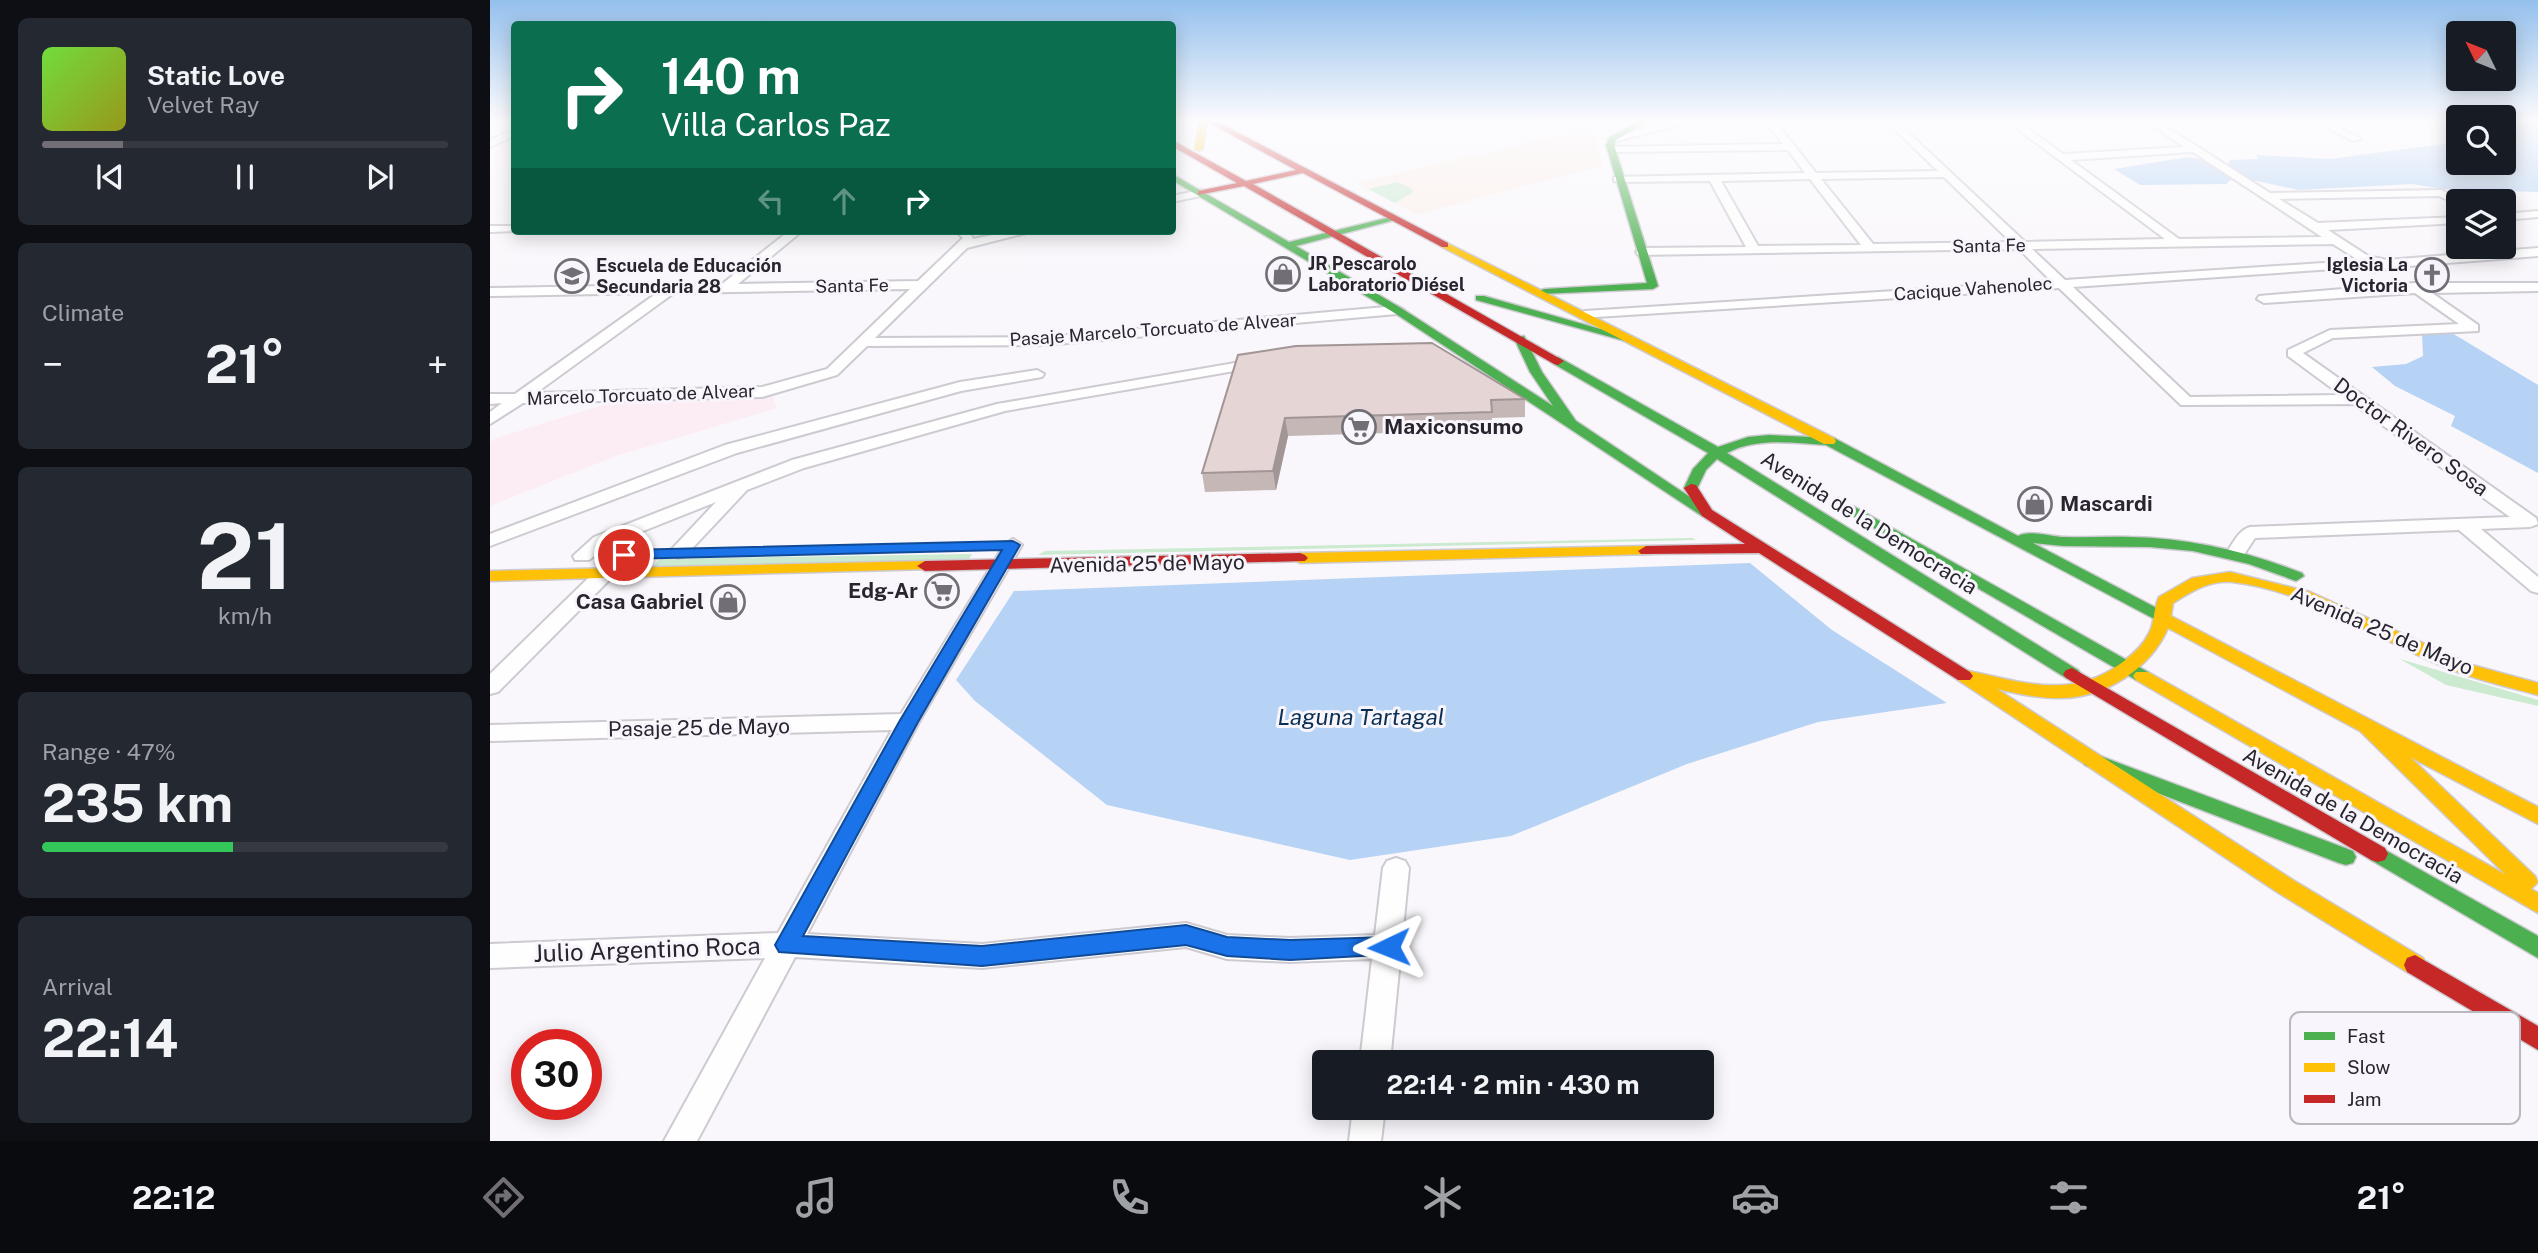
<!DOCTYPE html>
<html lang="en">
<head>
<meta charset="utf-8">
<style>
	:root { --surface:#171b24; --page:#242831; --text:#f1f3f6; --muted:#9ea1a6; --line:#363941; --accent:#726e76 }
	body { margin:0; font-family:"Public Sans",sans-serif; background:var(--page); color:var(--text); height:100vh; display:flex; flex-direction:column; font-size:26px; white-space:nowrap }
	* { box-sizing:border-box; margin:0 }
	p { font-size:23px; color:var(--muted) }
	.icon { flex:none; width:38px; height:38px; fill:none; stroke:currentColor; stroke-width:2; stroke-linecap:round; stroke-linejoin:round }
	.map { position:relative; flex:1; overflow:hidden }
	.sheet { display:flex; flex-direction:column; gap:18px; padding:18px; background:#0d0f14; width:490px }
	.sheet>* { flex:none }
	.hud { position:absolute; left:21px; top:21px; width:665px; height:214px; border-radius:7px; box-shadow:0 4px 18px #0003; background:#0b6e4f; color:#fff; overflow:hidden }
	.needle { width:46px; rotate:313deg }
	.buttons { position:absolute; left:1956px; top:21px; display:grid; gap:14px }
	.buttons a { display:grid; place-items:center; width:70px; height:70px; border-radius:7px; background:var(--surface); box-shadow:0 4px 18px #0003; font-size:35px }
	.speed { position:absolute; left:21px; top:1029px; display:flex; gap:14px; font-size:35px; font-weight:700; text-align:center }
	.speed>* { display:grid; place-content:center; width:91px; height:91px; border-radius:50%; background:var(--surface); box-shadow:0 4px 18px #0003; line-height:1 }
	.speed .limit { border:10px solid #d22; background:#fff; color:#111 }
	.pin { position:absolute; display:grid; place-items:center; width:60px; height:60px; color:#fff; margin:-30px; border:4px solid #fff; border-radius:50%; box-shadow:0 2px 7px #0007 }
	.me { position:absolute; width:77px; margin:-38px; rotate:268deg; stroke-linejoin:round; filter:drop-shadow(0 0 5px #0008) }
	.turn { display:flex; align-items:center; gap:24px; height:147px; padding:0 35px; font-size:32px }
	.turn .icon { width:91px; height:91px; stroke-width:2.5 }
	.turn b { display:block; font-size:49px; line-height:60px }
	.lanes { display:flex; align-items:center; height:66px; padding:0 35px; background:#0003; justify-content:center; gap:35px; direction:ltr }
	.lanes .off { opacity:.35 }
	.big { font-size:52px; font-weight:700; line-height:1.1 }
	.sheet .card { flex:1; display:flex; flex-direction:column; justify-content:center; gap:10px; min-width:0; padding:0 24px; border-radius:10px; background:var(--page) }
	.sheet .dial { align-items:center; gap:0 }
	.dial b { font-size:91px; line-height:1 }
	.song { display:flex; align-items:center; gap:21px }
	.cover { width:84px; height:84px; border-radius:10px; background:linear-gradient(135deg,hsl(100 70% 55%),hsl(60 70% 35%)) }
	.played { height:7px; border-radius:4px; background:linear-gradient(90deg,var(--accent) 20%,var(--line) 20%) }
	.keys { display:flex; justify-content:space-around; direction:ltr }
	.heat { display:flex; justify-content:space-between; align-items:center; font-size:38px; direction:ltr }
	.charge { height:10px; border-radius:5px; background:linear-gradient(90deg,#34c759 47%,var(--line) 0) }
	.trip { position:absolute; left:822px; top:1050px; width:402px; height:70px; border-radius:7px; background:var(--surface); box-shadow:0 4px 18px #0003; font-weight:700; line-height:70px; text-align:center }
	.tabs { display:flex; height:112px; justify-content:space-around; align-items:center; background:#090b0e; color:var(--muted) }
	.tabs .icon { width:49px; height:49px }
	.tabs .selected { color:var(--accent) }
	.tabs b { font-size:32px; color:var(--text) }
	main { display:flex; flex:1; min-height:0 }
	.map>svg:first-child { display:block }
	.industrial { fill:#fbefe9 }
	.education { fill:#fcedf4 }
	.green { fill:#cbead0 }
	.water { fill:#b6d3f5 }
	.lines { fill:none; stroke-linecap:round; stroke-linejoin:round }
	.street-casing { stroke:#cdcad1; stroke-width:4 }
	.fast-casing { stroke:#cdcad1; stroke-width:3 }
	.slow-casing { stroke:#cdcad1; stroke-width:3 }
	.jam-casing { stroke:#cdcad1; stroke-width:3 }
	.street { fill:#fefefe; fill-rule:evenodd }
	.fast { fill:#4caf50; fill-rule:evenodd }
	.slow { fill:#ffc107; fill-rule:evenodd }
	.jam { fill:#c62828; fill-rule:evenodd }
	.wall { fill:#c6b7b7 }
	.shaded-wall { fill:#a19595 }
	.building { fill:#e6d5d5; stroke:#a19595; stroke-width:2 }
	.route { fill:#1a73e8; stroke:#114b97; stroke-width:2 }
	.labels { text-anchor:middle; stroke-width:6; stroke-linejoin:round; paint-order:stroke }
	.far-street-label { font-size:18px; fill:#29252f; stroke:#f8f6fc }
	.far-poi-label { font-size:18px; font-weight:bold; fill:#29252f; stroke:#f8f6fc; text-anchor:start }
	.poi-label { font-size:21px; font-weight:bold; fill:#29252f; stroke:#f8f6fc; text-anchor:start }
	.street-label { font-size:21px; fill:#29252f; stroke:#f8f6fc }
	.water-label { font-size:23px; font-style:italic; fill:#0b2f54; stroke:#f8f6fc }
	.near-street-label { font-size:24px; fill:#29252f; stroke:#f8f6fc }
	.key { fill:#f8f6fc; stroke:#bab7be; stroke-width:2 }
	.key-label { font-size:19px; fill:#29252f }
</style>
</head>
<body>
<main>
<section class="sheet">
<div class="card">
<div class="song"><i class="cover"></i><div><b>Static Love</b><p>Velvet Ray</p></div></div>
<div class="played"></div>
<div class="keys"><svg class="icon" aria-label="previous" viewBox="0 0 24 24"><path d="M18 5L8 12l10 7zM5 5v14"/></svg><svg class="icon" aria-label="pause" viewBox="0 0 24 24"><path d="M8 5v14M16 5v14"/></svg><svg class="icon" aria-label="next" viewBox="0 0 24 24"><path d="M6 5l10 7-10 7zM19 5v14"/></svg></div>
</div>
<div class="card"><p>Climate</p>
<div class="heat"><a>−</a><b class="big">21°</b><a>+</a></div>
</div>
<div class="card dial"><b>21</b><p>km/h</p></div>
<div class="card"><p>Range · 47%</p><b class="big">235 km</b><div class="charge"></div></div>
<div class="card"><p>Arrival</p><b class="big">22:14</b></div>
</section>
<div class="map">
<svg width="2048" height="1141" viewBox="0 0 2048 1141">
	<rect width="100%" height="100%" fill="#f9f7fb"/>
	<polygon class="industrial" points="1101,128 1113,166 927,214 866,183"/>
	<polygon class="education" points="281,392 287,408 126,456 0,506 0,442 6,438 126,401 252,398"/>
	<g class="green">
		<polygon points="907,182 921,188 923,192 905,203 878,189"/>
		<polygon points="1202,538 1206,540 548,555 555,551"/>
		<polygon points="482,554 478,561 163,567 170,559"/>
		<polygon points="1910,659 2048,700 2048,706 1956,685"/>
	</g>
	<g class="water">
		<polygon points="2024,121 2048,121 2048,192 1953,189 1922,184 1809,190 1758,179 1741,180 1736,184 1650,185 1624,169 1698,157 1738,164 1740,160 1768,159 1766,155 1840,159 1969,142 1969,163 2014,163 2014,129"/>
		<polygon points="1932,333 1962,333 2048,385 2048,473 1961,426 1965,416 1905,386 1882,367 1916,364 1933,356"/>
		<polygon points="1260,563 1342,630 1457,703 1328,722 1197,764 1021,836 860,860 617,805 485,701 466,680 524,591"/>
	</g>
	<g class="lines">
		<g class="street-casing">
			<g id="street">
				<polygon points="1181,121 1239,121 1234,124 1192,124 1123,142 1118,139"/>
				<path d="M1275,121H1370L1365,124L1288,125L1326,173L1448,171L1396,121H1406L1535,242L1675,239L1517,121H1528L1573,154L1694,147L1656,121H1667L1780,193L1951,190L1973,200L1969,205L1949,196L1789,199L1828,223L1969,217V223L1838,230L1878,256L1897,260L2048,248V256L1905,267L1885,272L1873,267L1583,287L1700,397L1851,395L1798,356V350L1840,330L1969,324L1925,293L1774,303L1767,299L1769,296L1925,283H2048V291L1942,293L1988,325V331L1843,338L1813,353L2046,518L2048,524L2040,527L1991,529L2048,577V593L2041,591L1969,530L1765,538L1753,556H1739L1737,552C1743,543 1749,530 1760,527L2020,517L1863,404L1691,405L1569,288L1090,318L1088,315L1095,311L1561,281L1529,249L1148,255L1146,252L1152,248L1256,247L1220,181L1128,182L1124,181V177L1315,173L1298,150L1121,152L1118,147L1293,144ZM1703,152L1832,237L1689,239L1581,160ZM1454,177L1521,242L1383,244L1331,179ZM1320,179L1371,245L1268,246L1231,181ZM1843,244L1865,258L1863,261L1575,280L1542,249Z"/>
				<polygon points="1825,121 1837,121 1871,139 1863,141"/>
				<polygon points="24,130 24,136 0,147 0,140"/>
				<polygon points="711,190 716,193 715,195 682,202 682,196"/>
				<polygon points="2048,211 2048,217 2014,220 2014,214"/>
				<polygon points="0,226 24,226 24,231 28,231 0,232"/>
				<path d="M299,231H312L248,284L428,281L473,238L466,231H479L483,239L522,231H544L477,248L385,338L555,337L907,306L914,310L907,314L555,345L377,346L347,375L272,397L33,403L0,424V412L12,403L0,404V394H25L167,293L0,296V288L232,284ZM420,289L337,369L272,387L46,393L184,293Z"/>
				<polygon points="768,359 773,360 773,366 515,411 314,468 257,490 195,556 188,558 179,552 226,502 118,545 99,560 85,560 83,556 104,537 302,460 507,404"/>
				<polygon points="547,370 554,374 552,377 471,391 247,453 0,546 0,534 235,445 470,382"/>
				<polygon points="523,539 532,545 429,722 317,934 492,944 696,923 737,935 800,938 885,935 893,868 897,861 906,858 915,861 919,868 900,1062 870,1062 882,959 800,962 737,959 696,947 492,968 305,957 207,1141 174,1141 275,958 0,968 0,944 288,933 402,730 0,741 0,725 411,714 514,545"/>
				<polygon points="134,548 143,554 141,558 8,692 0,694 0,674 127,550"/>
				<polygon points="863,1108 895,1108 891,1141 859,1141"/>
			</g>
		</g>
		<g class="fast-casing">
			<g id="fast">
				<polygon points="1149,121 1158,121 1126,140 1124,145 1168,286 1163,289 1051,294 1051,290 1055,289 1157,283 1116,145 1120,137"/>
				<polygon points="682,174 799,242 905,216 905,220 806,246 911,308 1063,406 1040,372 1024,338 1034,336 1052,372 1086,421 1224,513 1222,516 1212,516 903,312 682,180"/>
				<polygon points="986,296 994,296 1149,340 1147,342 1139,342 986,300"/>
				<path d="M1068,357L1228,447L1258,437L1279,435L1344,438L1528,536C1539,529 1562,537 1575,537C1597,538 1618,536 1640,537C1699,538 1756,551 1812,573L1814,576L1806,581L1759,564L1703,551L1660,547L1573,546L1543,543L1678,614L1680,618L1678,622L1672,623L1336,445C1304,443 1266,437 1237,453L1588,670L1591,674L1588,678H1576L1227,459L1216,470L1206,491H1196L1194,488L1203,469L1218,453L1064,364L1062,361Z"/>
				<polygon points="1363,506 1658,672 1661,676 1658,680 1646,680 1358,513 1356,510 1358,507"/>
				<polygon points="1602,753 1863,851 1866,857 1863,863 1856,865 1849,863 1595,765 1592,760 1595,755"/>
				<polygon points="1888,846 2048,936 2048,958 1881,860 1878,854 1881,848"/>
			</g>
		</g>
		<g class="slow-casing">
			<g id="slow">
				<polygon points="709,121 717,121 713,149 709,151 705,149"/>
				<polygon points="955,242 1344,438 1346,441 1344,444 1334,444 952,247 950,245"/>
				<polygon points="1156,546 1164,551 1161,554 810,563 802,558 810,553"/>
				<polygon points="435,561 441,563 443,566 441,569 0,581 0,571"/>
				<path d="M1740,572L1820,592L1982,665L2048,683V695C2022,688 1996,682 1970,673C1894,646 1824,591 1742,582C1719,580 1701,592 1683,603L1681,616L2048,807V824L1920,757L2045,876L2048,882L2041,889L2048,893V913L1646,680L1643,676L1646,672H1658L2016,875L1870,731L1678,628C1661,668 1616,697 1573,698C1551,699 1529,694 1507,689L1803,880L1933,958L1936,965L1933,972L1925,975L1917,972L1787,892L1468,680L1465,676L1468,672L1474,670C1529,681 1580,701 1630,664C1641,656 1653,646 1659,633C1665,622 1663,609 1669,597L1702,578Z"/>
			</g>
		</g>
		<g class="jam-casing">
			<g id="jam">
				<polygon points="716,121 726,121 958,243 958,247 952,247 813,173 763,184 1074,361 1068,365 1064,364 754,186 708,195 708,191 747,183 682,146 682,140 756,181 806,170"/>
				<polygon points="1201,484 1206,485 1222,510 1480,672 1483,676 1480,680 1468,680 1269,553 1151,554 1148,551 1156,546 1255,544 1212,516 1194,488"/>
				<polygon points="810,553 815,555 818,558 815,561 435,571 427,566 435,561"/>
				<polygon points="1582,668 1895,848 1898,854 1895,860 1888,862 1881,860 1576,678 1573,674 1576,670"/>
				<polygon points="1925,955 2048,1026 2048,1050 1917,972 1914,965 1917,958"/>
			</g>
		</g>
		<use href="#street" class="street"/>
		<use href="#fast" class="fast"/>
		<use href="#slow" class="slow"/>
		<use href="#jam" class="jam"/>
	</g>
	<polygon class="wall" points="748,355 1035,399 1035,417 1002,418 1002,430 798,436 786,490 715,492 712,473"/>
	<polygon class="shaded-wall" points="795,418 798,436 786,490 783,471"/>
	<polygon class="building" points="942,343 1035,399 1001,400 1002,412 795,418 783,471 712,473 748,355 806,346"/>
	<linearGradient id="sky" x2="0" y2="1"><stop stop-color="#94c0ed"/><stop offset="0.43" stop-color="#fcfbfd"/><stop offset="1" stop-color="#fcfbfd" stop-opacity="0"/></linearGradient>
	<rect width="2048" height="281" fill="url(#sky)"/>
	<polygon class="route" points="523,541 530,545 428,722 313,936 492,946 696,925 737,937 800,940 899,937 907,940 911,947 907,954 800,960 737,956 696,945 492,966 289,952 285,945 289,938 409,722 512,550 134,559 126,555 134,550"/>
	<defs>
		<g id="shop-ring" transform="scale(1.75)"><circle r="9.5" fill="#f8f6fc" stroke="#726e76" stroke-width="1.5"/><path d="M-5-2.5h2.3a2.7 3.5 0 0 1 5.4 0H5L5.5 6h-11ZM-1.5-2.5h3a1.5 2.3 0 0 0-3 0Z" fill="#726e76"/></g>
		<g id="church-ring" transform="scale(1.75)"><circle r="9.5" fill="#f8f6fc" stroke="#726e76" stroke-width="1.5"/><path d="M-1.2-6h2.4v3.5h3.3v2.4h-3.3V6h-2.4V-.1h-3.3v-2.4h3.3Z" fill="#726e76"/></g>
		<g id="school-ring" transform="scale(1.75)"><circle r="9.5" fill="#f8f6fc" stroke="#726e76" stroke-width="1.5"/><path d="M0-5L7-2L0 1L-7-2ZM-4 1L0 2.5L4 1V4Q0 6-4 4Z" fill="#726e76"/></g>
		<g id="supermarket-ring" transform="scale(1.75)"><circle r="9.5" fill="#f8f6fc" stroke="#726e76" stroke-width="1.5"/><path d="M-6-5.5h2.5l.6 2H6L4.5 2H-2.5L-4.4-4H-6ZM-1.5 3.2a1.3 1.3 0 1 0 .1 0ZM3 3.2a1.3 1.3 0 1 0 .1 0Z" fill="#726e76"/></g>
	</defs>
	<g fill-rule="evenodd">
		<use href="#shop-ring" x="793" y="274"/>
		<use href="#church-ring" x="1942" y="275"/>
		<use href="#school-ring" x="82" y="276"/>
		<use href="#supermarket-ring" x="869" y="427"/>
		<use href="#shop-ring" x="1545" y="504"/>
		<use href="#supermarket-ring" x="452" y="591"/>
		<use href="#shop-ring" x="238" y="602"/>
	</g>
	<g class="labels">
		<g class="far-street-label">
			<text transform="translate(1499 246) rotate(-1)" y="6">Santa Fe</text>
			<text transform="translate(362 286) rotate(-1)" y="6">Santa Fe</text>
			<text transform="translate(1483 289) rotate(-4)" y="6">Cacique Vahenolec</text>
			<text transform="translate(663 330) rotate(-4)" y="6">Pasaje Marcelo Torcuato de Alvear</text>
			<text transform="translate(151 395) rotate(-2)" y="6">Marcelo Torcuato de Alvear</text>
		</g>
		<g class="far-poi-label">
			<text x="818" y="270">JR Pescarolo<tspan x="818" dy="21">Laboratorio Diésel</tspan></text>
			<text x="1918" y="271" text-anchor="end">Iglesia La<tspan x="1918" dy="21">Victoria</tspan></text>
			<text x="106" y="272">Escuela de Educación<tspan x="106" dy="21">Secundaria 28</tspan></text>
		</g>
		<g class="poi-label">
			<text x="894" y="434">Maxiconsumo</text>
			<text x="1570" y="511">Mascardi</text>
			<text x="428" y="598" text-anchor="end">Edg-Ar</text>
			<text x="214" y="609" text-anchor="end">Casa Gabriel</text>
		</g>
		<g class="street-label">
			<text transform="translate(1921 437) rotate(36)" y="7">Doctor Rivero Sosa</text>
			<text transform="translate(1379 523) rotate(32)" y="7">Avenida de la Democracia</text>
			<text transform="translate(657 564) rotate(-1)" y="7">Avenida 25 de Mayo</text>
			<text transform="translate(1892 631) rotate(23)" y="7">Avenida 25 de Mayo</text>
			<text transform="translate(209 728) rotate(-1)" y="7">Pasaje 25 de Mayo</text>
			<text transform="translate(1863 816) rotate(30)" y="7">Avenida de la Democracia</text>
		</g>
		<g class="water-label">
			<text x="871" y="725">Laguna Tartagal</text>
		</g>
		<g class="near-street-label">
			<text transform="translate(157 950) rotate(-2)" y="8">Julio Argentino Roca</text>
		</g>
	</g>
	<rect x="1800" y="1012" width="230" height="112" rx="10" class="key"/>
	<rect x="1814" y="1032" width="31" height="8" fill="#4caf50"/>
	<rect x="1814" y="1063" width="31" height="9" fill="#ffc107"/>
	<rect x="1814" y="1095" width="31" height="8" fill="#c62828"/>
	<g class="key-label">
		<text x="1857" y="1043">Fast</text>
		<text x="1857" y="1074">Slow</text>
		<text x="1857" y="1106">Jam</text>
	</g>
</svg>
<div class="buttons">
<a><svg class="needle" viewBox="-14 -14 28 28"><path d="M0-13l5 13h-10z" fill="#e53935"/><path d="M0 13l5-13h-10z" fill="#9ea1a6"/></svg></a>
<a><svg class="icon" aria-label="search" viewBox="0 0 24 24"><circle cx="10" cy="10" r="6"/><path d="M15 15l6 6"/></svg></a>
<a><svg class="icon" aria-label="layers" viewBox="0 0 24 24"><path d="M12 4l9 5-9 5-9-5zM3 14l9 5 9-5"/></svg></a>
</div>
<div class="speed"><div class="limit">30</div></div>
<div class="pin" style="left:134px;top:555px;background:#d93025"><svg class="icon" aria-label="arrive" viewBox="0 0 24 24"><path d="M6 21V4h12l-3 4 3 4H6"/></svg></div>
<svg class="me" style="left:899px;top:947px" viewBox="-20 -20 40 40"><path d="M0-17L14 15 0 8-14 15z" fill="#1a73e8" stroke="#fff" stroke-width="4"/></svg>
<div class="trip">22:14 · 2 min · 430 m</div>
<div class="hud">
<div class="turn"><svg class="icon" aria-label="right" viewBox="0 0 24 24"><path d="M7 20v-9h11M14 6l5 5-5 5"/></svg><div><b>140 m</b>Villa Carlos Paz</div></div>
<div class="lanes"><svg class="icon off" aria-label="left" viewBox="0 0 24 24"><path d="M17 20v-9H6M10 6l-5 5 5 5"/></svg><svg class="icon off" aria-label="ahead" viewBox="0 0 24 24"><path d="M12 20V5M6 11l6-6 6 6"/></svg><svg class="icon" aria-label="right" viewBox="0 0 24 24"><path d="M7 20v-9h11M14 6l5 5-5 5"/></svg></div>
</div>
</div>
</main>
<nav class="tabs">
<b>22:12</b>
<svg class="icon selected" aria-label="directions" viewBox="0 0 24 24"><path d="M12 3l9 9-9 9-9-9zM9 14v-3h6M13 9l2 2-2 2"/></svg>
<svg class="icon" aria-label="music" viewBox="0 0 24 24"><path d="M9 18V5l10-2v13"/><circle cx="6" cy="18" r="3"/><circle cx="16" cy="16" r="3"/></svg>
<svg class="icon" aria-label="phone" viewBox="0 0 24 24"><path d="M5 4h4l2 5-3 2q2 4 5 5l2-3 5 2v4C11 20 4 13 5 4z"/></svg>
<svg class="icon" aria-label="climate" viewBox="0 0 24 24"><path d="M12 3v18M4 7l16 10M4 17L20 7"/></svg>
<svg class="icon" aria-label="car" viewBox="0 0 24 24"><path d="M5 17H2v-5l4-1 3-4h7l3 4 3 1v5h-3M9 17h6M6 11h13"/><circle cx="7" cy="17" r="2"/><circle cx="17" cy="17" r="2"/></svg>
<svg class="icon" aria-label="filters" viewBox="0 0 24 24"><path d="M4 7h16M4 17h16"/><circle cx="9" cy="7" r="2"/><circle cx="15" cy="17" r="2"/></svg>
<b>21°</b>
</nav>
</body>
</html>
